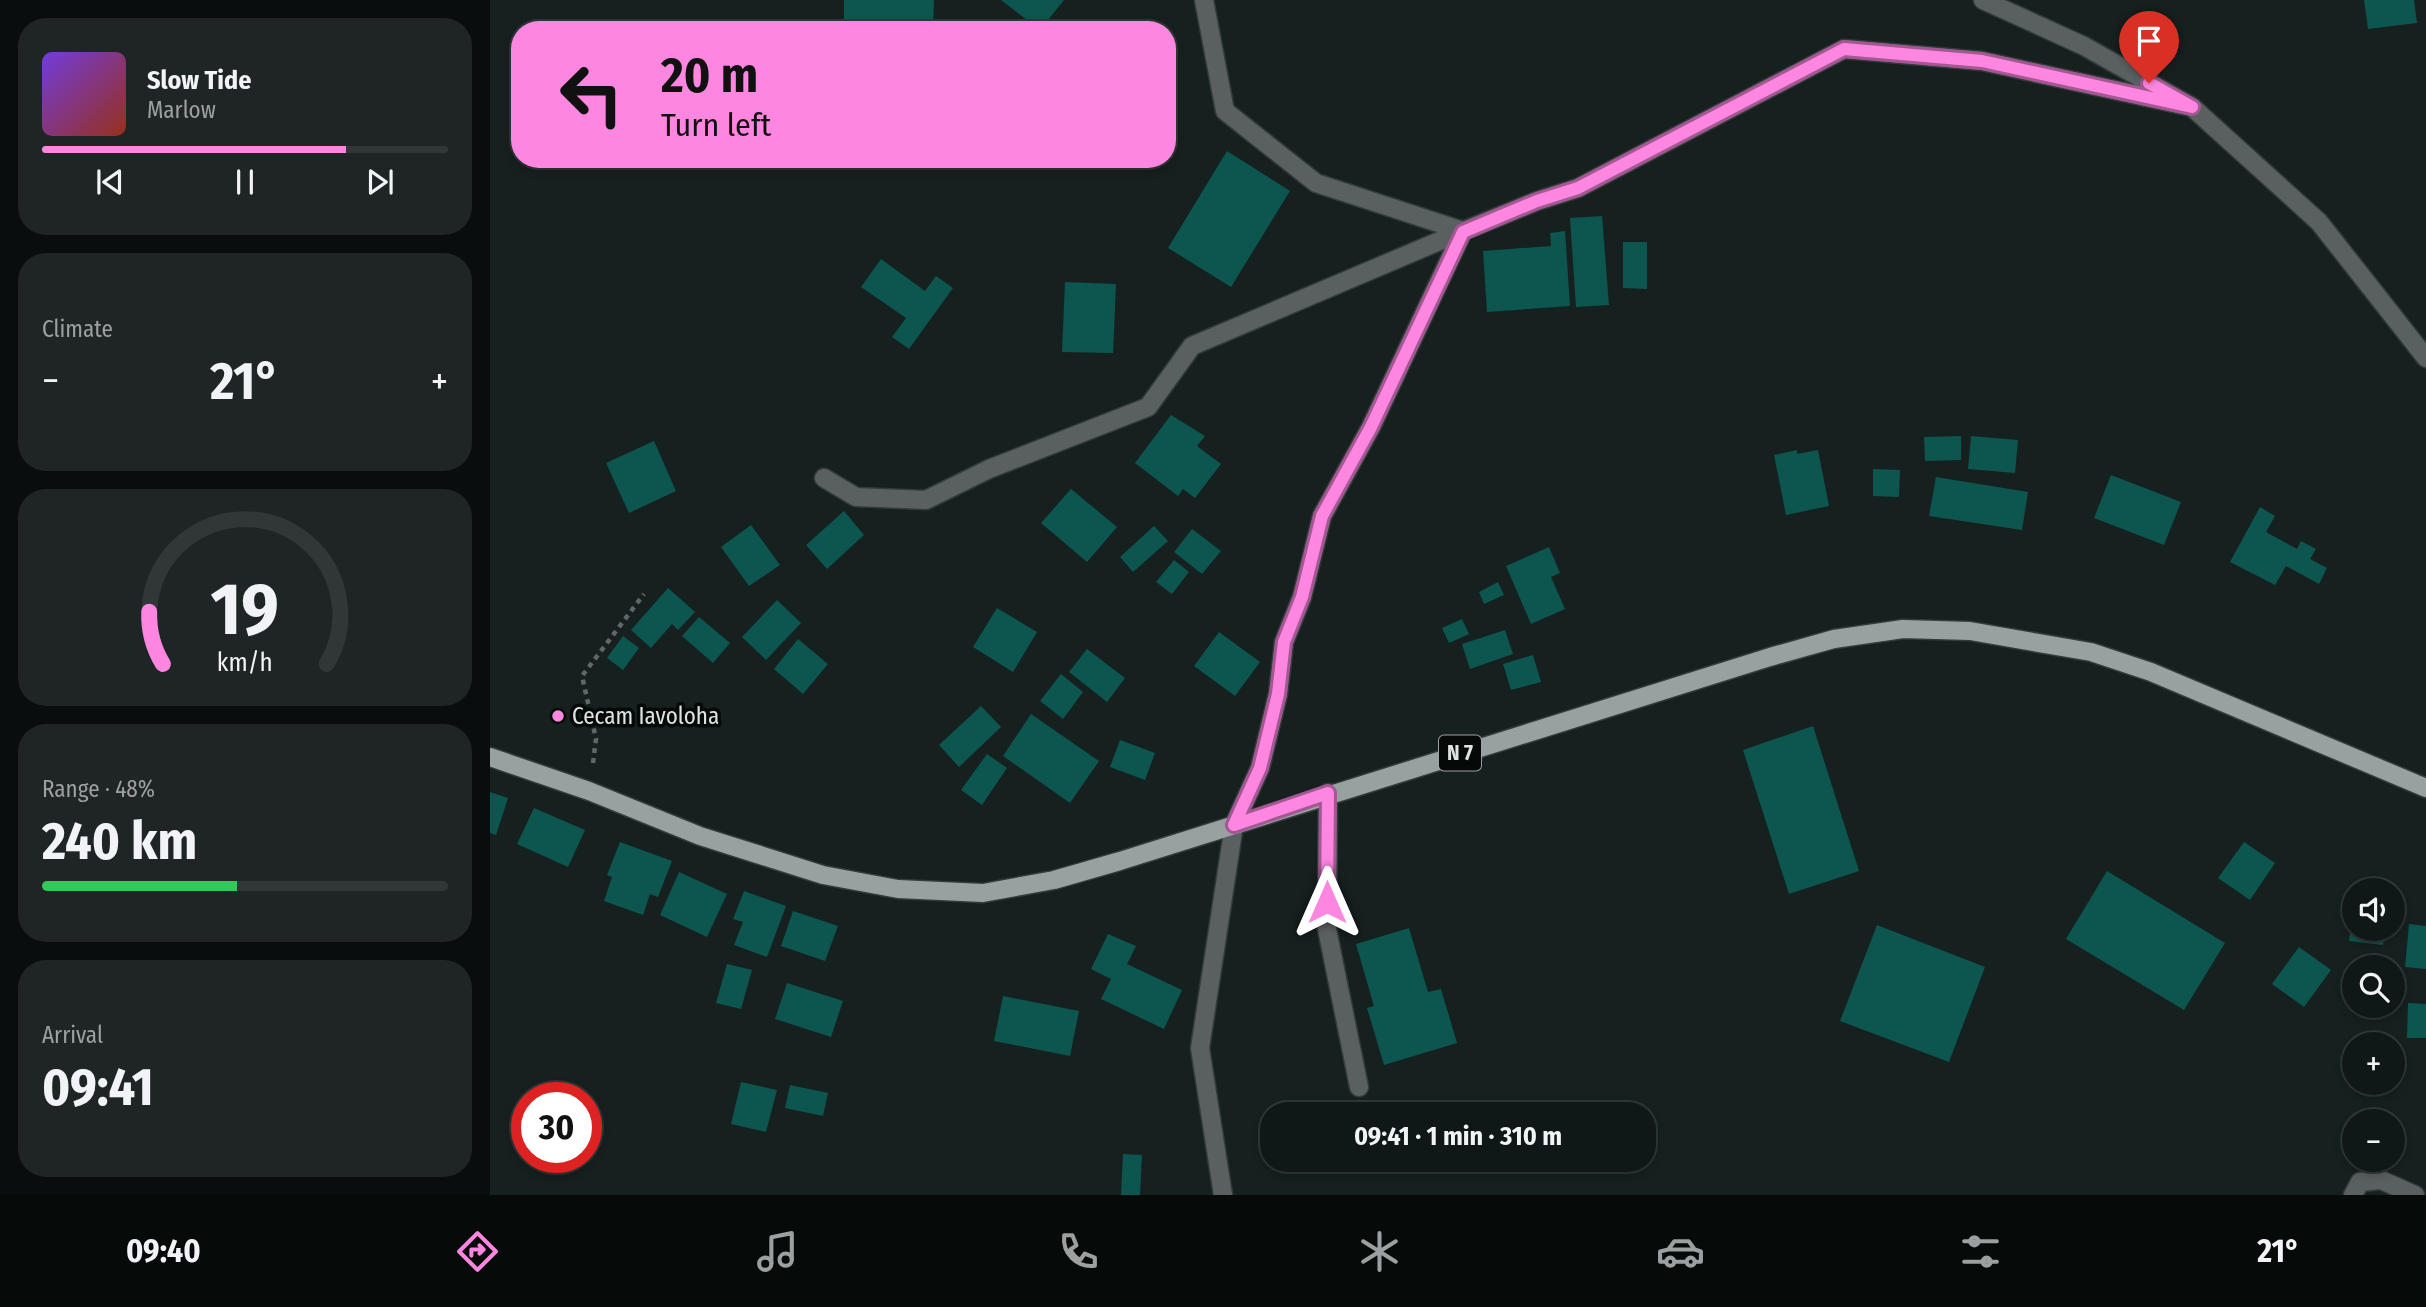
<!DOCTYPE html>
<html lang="en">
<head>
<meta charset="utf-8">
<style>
	:root { --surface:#101817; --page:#1e2524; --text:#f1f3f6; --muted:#9ca0a1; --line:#303736; --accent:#fd86e1 }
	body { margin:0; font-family:"Fira Sans Condensed",sans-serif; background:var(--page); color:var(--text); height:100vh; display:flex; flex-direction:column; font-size:26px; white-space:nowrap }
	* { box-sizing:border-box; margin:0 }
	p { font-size:23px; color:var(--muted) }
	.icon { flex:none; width:38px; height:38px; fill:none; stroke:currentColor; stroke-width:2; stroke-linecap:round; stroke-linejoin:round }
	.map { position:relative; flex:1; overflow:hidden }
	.details { display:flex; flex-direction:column; gap:18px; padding:18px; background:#090d0d; width:490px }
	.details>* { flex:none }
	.guide { position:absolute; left:21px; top:21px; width:665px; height:147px; border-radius:28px; box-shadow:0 4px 10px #0003,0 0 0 2px var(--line); background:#fd86e1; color:#111; overflow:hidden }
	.tools { position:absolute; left:1852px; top:878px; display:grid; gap:14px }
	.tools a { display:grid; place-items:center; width:63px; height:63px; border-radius:50%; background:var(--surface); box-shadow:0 4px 10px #0003,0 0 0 2px var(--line); font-size:35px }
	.speed { position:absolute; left:21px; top:1082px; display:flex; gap:14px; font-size:35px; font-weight:700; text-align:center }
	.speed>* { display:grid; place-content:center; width:91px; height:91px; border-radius:50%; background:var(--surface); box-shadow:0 4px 10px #0003,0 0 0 2px var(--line); line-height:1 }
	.speed .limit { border:10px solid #d22; background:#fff; color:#111 }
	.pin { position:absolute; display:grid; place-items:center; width:60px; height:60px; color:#fff; margin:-72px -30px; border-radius:50% 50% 50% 0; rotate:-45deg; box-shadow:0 0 7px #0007 }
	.pin .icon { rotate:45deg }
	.me { position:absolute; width:77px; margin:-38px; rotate:0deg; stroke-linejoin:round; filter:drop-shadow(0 0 5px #0008) }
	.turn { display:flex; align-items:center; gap:24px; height:147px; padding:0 35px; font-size:32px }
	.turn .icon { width:91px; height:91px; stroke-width:2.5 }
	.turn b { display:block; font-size:49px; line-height:60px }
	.big { font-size:52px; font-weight:700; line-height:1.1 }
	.details .widget { flex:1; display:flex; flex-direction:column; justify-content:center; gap:10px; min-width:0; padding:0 24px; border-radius:28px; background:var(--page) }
	.details .dial { align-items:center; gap:0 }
	.dial svg { height:182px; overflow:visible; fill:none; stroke:var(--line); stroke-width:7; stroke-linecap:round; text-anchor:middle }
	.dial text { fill:var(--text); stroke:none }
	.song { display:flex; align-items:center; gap:21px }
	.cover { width:84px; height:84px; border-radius:10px; background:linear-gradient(135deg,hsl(260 70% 55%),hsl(10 70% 35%)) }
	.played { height:7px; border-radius:4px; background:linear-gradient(90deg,var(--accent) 75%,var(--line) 75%) }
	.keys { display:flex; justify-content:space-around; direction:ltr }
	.heat { display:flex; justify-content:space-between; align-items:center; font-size:38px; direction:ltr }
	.charge { height:10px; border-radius:5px; background:linear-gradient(90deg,#34c759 48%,var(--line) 0) }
	.trip { position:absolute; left:770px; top:1102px; width:396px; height:70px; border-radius:28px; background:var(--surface); box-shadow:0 4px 10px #0003,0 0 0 2px var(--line); font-weight:700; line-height:70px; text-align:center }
	.menu { display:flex; height:112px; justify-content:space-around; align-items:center; background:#060a09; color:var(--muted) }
	.menu .icon { width:49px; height:49px }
	.menu .active { color:var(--accent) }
	.menu b { font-size:32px; color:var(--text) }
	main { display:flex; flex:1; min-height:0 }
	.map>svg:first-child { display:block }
	.building { fill:#0d554f }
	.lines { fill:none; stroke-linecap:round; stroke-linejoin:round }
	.minor-casing { stroke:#323b3a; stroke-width:21 }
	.major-casing { stroke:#323b3a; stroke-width:21 }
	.path { stroke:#606867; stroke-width:4.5; stroke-dasharray:5 5; stroke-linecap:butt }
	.minor { stroke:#5a5f5f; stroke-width:18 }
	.major { stroke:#97a2a0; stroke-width:18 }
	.route-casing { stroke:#a45792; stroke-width:18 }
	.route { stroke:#fd86e1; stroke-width:12 }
	.poi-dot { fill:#fd86e1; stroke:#050908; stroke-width:2.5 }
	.labels { text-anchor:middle; stroke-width:7; stroke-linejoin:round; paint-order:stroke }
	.shield { fill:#050908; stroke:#9ca2a1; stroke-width:2 }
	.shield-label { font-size:21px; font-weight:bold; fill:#dde4e3 }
	.poi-label { font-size:23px; fill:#dde4e3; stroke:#050908; text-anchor:start }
</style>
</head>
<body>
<main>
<section class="details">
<div class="widget">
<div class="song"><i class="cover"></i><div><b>Slow Tide</b><p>Marlow</p></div></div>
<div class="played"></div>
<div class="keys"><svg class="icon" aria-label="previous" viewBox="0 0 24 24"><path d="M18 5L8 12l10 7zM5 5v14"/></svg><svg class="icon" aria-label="pause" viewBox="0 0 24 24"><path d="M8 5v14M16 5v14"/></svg><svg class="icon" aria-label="next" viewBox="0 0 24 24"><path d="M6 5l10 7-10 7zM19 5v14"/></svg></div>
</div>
<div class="widget"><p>Climate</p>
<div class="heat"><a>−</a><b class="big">21°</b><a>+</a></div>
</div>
<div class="widget dial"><svg viewBox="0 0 100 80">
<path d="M14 69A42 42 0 1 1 86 69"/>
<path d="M14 69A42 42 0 0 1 8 46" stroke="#fd86e1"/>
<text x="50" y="56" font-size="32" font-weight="700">19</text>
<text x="50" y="72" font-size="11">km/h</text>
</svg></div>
<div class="widget"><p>Range · 48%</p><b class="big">240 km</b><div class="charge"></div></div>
<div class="widget"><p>Arrival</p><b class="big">09:41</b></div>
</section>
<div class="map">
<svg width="1936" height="1195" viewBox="0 0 1936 1195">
	<rect width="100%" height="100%" fill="#16201f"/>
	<g class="building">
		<polygon points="354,0 444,0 443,30 354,30"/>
		<polygon points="511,0 574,0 550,30"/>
		<polygon points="1874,0 1924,0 1927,23 1878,29"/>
		<polygon points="737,151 800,191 741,287 678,248"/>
		<polygon points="1112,216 1119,305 1086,307 1080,218"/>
		<polygon points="1075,231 1080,306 997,312 993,251 1061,246 1060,233"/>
		<polygon points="1133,242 1157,242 1157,289 1133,288"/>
		<polygon points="391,259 435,291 446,276 463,288 419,349 402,337 416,318 371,287"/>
		<polygon points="575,282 626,284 623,353 572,352"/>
		<polygon points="681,415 715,436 707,446 731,464 705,498 693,489 688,496 645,463"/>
		<polygon points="1471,436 1471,460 1435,461 1434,437"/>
		<polygon points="1481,436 1528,440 1525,473 1478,469"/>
		<polygon points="164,441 186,491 139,513 116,463"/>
		<polygon points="1307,450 1307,454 1328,450 1339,506 1296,515 1284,455"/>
		<polygon points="1383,469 1410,470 1409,497 1383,496"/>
		<polygon points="1621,475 1691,502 1674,545 1604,518"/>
		<polygon points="1446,477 1538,492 1532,530 1439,516"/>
		<polygon points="581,489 627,527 597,562 551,523"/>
		<polygon points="1770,507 1785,516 1776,532 1807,549 1811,541 1826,549 1820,559 1837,568 1829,584 1796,566 1785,585 1740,562"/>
		<polygon points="354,511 374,535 337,569 316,545"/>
		<polygon points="261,525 290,565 259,586 231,547"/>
		<polygon points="664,526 678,541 643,572 630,557"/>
		<polygon points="702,529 731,551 712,574 684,552"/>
		<polygon points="1059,547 1070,573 1061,577 1075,609 1041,624 1016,566"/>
		<polygon points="684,560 699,572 682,594 666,582"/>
		<polygon points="1008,582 1014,595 994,604 989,592"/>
		<polygon points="178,588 205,612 188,630 182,624 161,648 141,630"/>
		<polygon points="287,600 311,623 276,660 252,637"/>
		<polygon points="507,608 547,632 523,672 483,647"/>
		<polygon points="209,617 240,643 223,663 192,636"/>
		<polygon points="972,619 979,634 959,643 952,628"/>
		<polygon points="1015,630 1023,654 980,669 972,644"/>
		<polygon points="729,632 770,662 745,696 704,666"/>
		<polygon points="133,636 149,648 133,670 117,658"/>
		<polygon points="308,639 338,664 313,694 284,669"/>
		<polygon points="597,649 635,678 617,702 579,672"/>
		<polygon points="1043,655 1051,682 1021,690 1013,664"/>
		<polygon points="571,674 593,692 573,719 550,701"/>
		<polygon points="491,706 511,727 469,767 449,745"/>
		<polygon points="541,714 609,761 580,803 513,756"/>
		<polygon points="1323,726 1369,871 1299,894 1253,750"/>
		<polygon points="630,740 665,753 655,780 620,767"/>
		<polygon points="497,754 517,768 492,805 471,790"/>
		<polygon points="0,792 18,798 6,835 0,833"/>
		<polygon points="44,808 95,830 78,867 27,844"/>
		<polygon points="130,842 182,861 168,897 160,894 153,915 114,901 122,877 117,875"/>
		<polygon points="1754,842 1785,863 1760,900 1728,878"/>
		<polygon points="1617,871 1735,943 1694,1010 1576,939"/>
		<polygon points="189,872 237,894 217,937 170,915"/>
		<polygon points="254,891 296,906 277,957 244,945 253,922 243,919"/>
		<polygon points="303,911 348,926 335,961 291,946"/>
		<polygon points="1862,920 1864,929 1895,929 1893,945 1859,941"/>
		<polygon points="1919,924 1936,926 1936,969 1915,967"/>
		<polygon points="1387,925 1495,967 1459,1062 1350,1021"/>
		<polygon points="919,928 938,992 951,989 967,1043 894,1065 877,1008 884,1006 866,944"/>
		<polygon points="618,934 646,946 637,964 692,990 674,1029 611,999 621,979 601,969"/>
		<polygon points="1809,947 1841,970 1814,1007 1782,984"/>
		<polygon points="237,964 262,970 251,1009 226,1003"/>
		<polygon points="297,983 353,1001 341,1037 285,1019"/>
		<polygon points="513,996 589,1011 580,1056 504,1041"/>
		<polygon points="1918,1003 1936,1004 1936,1038 1917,1038"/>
		<polygon points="251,1082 287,1090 276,1132 241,1124"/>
		<polygon points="300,1085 338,1093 333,1116 295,1108"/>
		<polygon points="633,1154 652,1155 650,1195 631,1195"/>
	</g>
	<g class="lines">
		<g class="minor-casing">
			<g id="minor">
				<polyline points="714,0 735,111 826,183 973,231 1047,201 1088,188 1354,49 1492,61 1702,107"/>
				<polyline points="1493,0 1594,46 1702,107 1829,222 1936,358"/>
				<polyline points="334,478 366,497 436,500 499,469 658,407 702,346 973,231"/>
				<polyline points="838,793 837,929 869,1087"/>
				<polyline points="733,1195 710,1048 744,825 770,768 788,694 794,642 812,597 832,516 881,427 973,231"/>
				<polyline points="1863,1195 1870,1182 1891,1180 1925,1195"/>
			</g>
		</g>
		<g class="major-casing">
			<polyline id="major" points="0,757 99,791 210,836 333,875 408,889 493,893 564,880 630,861 1280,657 1344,639 1413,629 1480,631 1601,652 1661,672 1936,788"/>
		</g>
		<polyline class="path" points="103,763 106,739 92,676 154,594"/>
		<use href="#minor" class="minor"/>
		<use href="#major" class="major"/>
	</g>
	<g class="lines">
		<g class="route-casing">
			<polyline id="route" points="837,902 838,793 744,825 770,768 788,694 794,642 812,597 832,516 881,427 973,232 1047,201 1088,188 1354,49 1492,61 1702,107 1659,83"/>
		</g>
		<use href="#route" class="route"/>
	</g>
	<circle class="poi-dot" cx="68" cy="716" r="7"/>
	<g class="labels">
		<rect class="shield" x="949" y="735.5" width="42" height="35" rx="5"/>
		<g class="shield-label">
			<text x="970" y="760">N 7</text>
		</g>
		<g class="poi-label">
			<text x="82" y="724">Cecam Iavoloha</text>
		</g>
	</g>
</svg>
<div class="tools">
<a><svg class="icon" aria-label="sound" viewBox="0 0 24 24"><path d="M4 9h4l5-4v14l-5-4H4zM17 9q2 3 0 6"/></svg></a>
<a><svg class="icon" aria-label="search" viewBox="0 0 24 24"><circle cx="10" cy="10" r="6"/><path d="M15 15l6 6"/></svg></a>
<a>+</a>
<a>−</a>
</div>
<div class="speed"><div class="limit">30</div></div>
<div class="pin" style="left:1659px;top:83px;background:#d93025"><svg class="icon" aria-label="arrive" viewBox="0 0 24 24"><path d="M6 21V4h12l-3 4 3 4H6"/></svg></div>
<svg class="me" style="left:837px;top:902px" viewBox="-20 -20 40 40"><path d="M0-17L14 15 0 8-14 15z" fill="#fd86e1" stroke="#fff" stroke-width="4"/></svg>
<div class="trip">09:41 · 1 min · 310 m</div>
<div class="guide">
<div class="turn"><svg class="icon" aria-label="left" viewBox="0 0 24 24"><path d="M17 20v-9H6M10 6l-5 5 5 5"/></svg><div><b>20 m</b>Turn left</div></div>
</div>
</div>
</main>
<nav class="menu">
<b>09:40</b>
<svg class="icon active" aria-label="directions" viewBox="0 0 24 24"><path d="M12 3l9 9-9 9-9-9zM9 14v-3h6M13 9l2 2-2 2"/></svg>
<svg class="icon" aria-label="music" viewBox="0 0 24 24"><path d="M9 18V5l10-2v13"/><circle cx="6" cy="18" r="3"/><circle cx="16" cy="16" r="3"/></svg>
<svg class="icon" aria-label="phone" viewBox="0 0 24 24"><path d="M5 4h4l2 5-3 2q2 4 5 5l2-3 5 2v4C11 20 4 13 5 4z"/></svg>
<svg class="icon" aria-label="climate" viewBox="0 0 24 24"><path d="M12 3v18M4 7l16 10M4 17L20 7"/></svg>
<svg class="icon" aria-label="car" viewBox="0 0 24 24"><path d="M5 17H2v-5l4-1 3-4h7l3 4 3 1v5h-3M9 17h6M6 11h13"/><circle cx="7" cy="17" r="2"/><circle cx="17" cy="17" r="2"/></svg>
<svg class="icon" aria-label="filters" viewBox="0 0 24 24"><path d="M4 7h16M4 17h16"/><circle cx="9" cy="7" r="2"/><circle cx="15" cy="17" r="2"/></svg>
<b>21°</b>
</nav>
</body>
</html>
